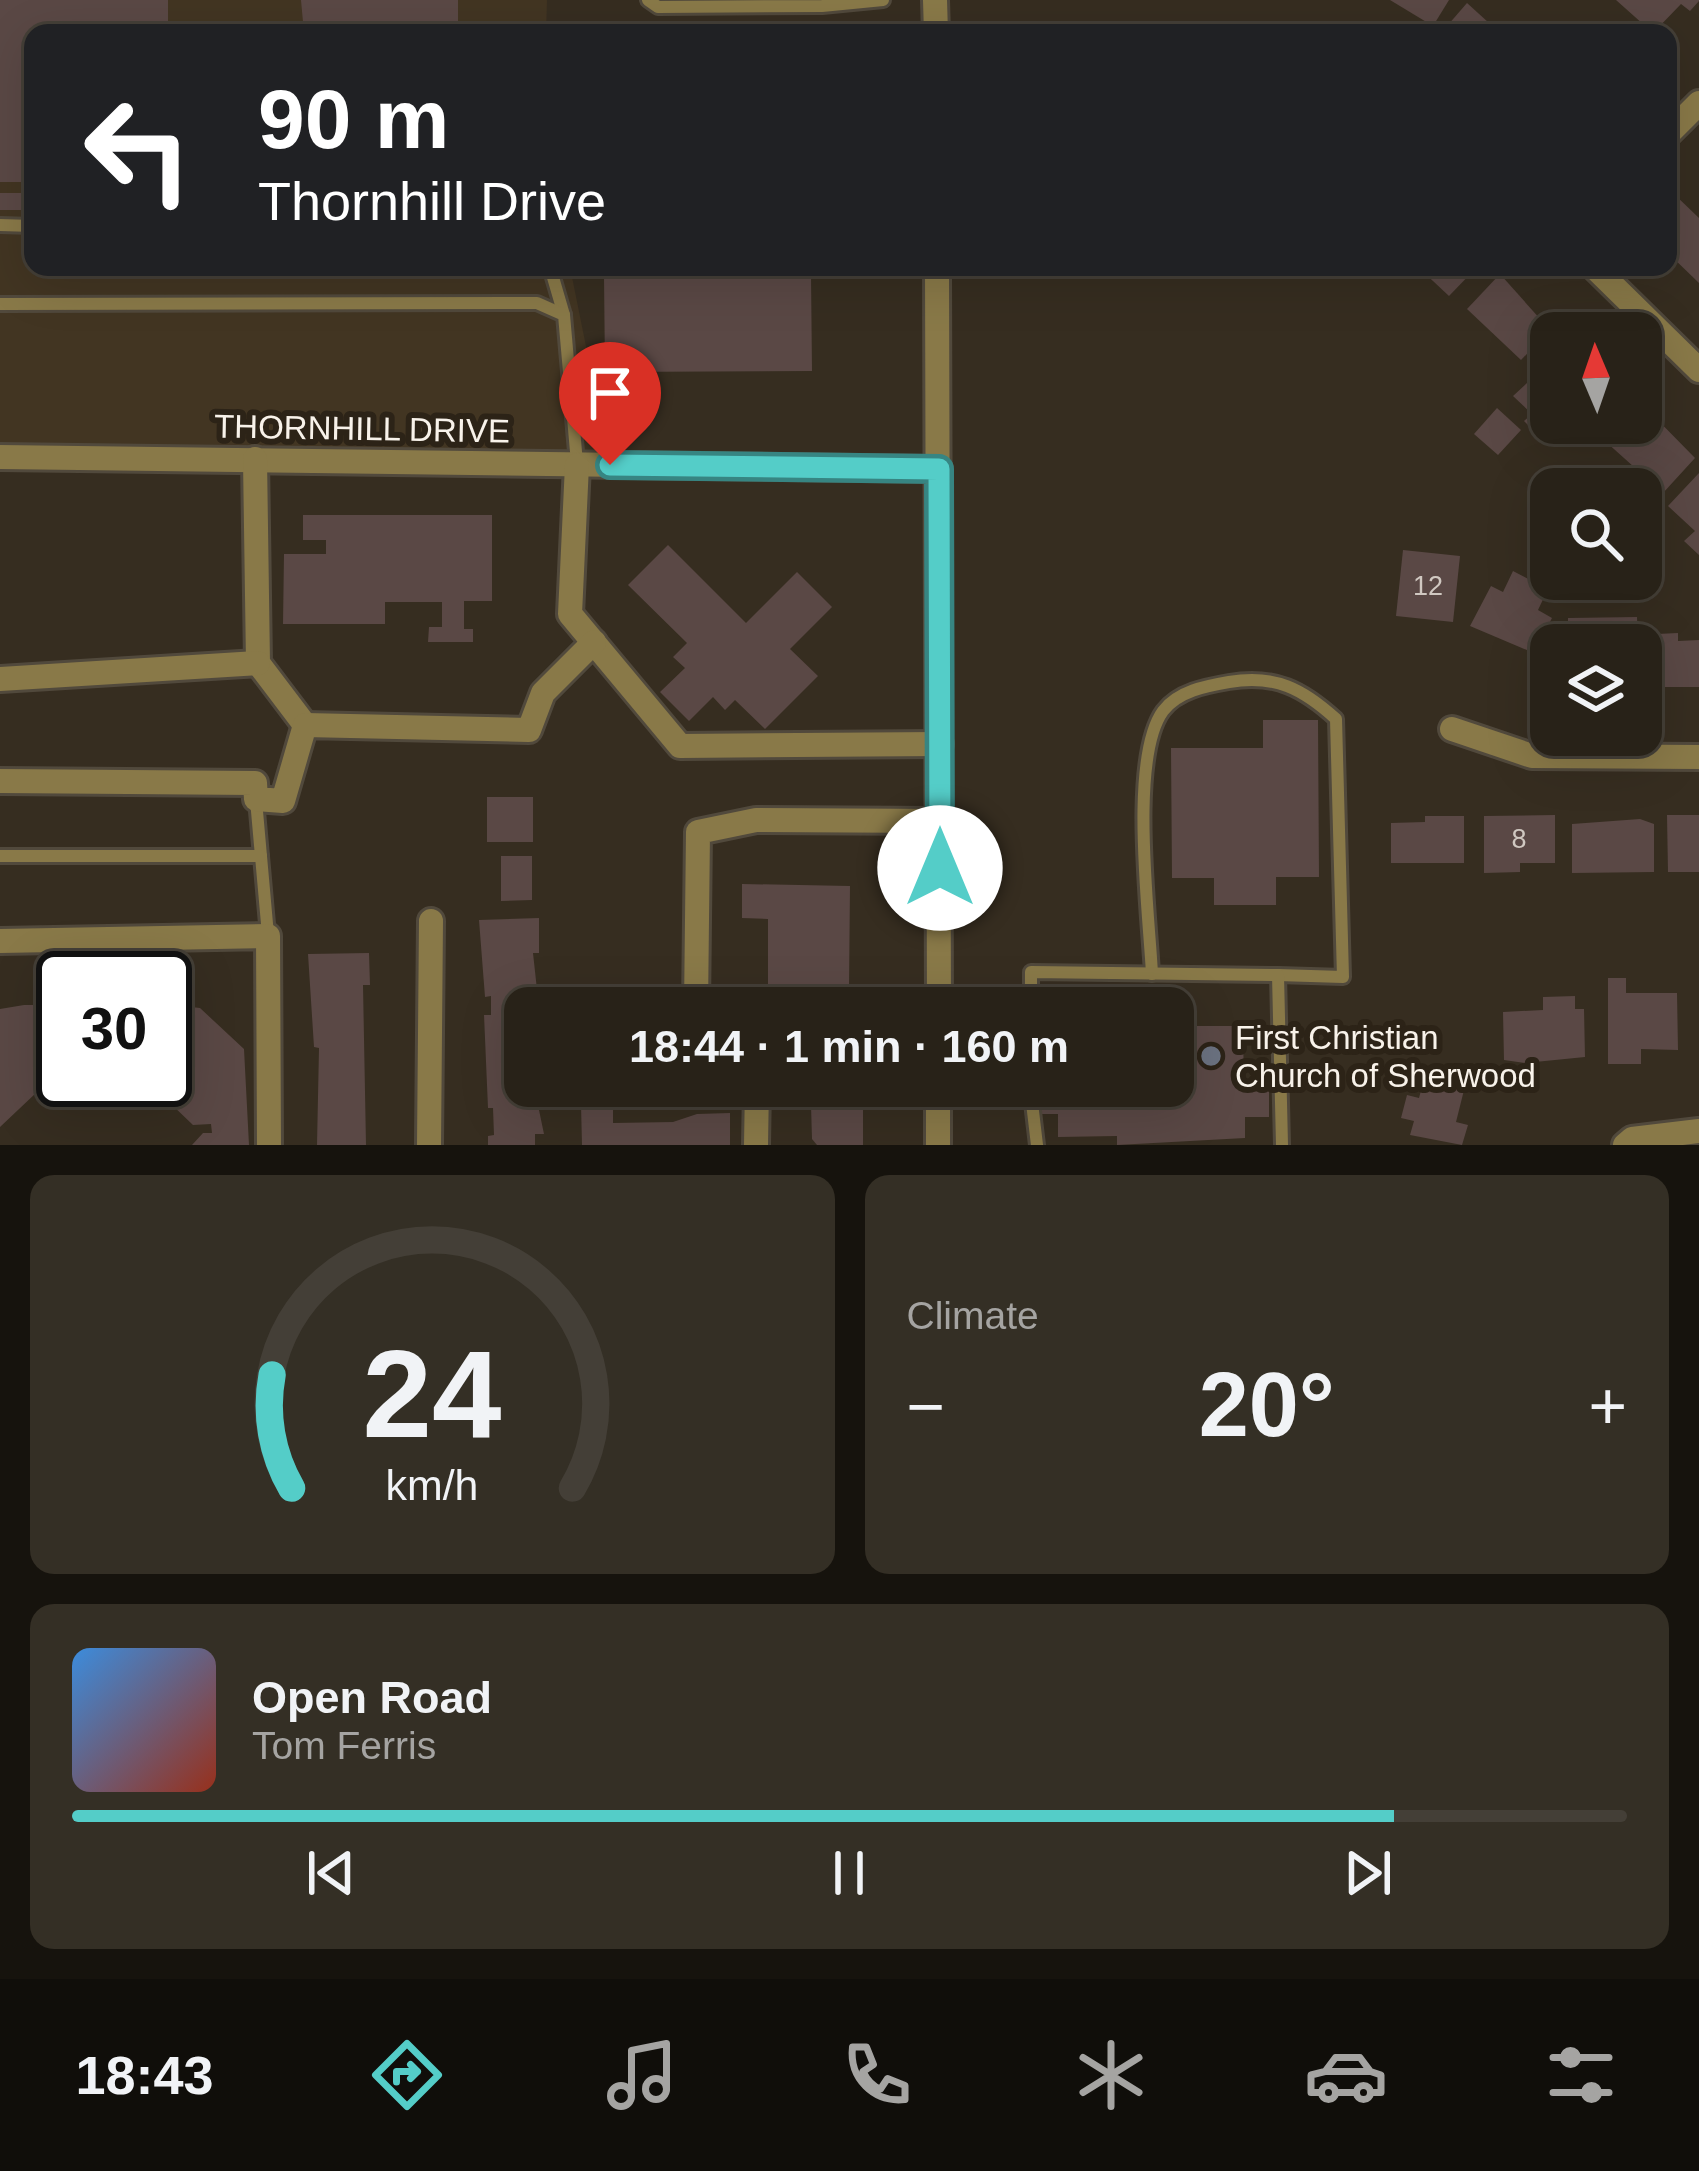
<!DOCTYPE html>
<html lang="en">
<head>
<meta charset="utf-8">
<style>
	:root { --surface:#282218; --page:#342f25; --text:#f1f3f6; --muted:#a5a4a2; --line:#443f37; --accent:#54cdc8 }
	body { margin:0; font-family:Helvetica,sans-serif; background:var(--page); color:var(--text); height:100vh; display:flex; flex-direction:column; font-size:45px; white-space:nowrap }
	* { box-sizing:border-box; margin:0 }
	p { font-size:39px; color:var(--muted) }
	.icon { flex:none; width:66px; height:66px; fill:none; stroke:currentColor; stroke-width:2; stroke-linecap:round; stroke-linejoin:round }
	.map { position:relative; height:1145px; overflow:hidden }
	.side { display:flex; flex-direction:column; gap:30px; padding:30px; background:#16130d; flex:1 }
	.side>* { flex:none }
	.guide { position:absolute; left:24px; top:24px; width:1653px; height:252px; border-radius:24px; box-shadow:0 12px 48px #0002,0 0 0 3px var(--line); background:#202124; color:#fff; overflow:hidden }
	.needle { width:78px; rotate:358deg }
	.buttons { position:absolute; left:1530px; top:312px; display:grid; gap:24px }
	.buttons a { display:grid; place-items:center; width:132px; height:132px; border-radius:24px; background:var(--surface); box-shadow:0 12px 48px #0002,0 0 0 3px var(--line); font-size:60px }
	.speed { position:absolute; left:36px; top:951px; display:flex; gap:24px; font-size:60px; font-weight:700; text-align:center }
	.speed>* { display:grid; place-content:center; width:156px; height:156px; border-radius:50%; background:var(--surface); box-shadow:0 12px 48px #0002,0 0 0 3px var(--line); line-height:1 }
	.speed .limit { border:6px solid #111; border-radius:18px; background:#fff; color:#111 }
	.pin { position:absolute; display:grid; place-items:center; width:102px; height:102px; color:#fff; margin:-123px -51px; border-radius:50% 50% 50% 0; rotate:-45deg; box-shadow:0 0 12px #0007 }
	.pin .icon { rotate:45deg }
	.me { position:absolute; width:132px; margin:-66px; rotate:0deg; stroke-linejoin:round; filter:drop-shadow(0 0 9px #0008) }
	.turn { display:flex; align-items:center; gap:42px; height:252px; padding:0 36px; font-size:54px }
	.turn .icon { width:156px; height:156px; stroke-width:2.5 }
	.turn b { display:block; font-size:84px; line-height:102px }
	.big { font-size:90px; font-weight:700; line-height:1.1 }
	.side .widget { flex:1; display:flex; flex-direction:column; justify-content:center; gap:18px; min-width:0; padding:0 42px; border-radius:24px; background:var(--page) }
	.side .dial { align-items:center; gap:0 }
	.dial svg { height:312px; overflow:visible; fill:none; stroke:var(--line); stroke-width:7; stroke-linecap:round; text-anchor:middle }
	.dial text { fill:var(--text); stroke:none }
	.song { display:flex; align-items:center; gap:36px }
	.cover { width:144px; height:144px; border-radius:18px; background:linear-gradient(135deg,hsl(210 70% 55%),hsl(10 70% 35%)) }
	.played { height:12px; border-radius:6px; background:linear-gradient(90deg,var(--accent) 85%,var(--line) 85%) }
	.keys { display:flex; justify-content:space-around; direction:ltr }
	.heat { display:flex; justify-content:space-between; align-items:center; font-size:66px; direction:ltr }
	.side .tiles { flex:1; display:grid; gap:30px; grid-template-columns:1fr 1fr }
	.widget:last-child { grid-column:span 2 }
	.trip { position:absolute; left:504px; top:987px; width:690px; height:120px; border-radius:24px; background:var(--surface); box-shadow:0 12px 48px #0002,0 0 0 3px var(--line); font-weight:700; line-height:120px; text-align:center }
	.tab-bar { display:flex; height:192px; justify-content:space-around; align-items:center; background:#100e0a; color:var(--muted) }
	.tab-bar .icon { width:84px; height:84px }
	.tab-bar .on { color:var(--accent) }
	.tab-bar b { font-size:54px; color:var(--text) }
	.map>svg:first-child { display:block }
	.built { fill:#423522 }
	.building { fill:#5a4845 }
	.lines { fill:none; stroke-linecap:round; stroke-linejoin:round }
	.lane-casing { stroke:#51493c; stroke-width:18 }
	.street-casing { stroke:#51493c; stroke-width:30 }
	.lane { stroke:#897948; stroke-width:12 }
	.street { stroke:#897948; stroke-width:24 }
	.route-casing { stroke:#378582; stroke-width:30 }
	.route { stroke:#54cdc8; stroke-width:21 }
	.worship-dot { fill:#6b7280; stroke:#2c2317; stroke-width:4.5 }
	.labels { text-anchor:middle; stroke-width:12; stroke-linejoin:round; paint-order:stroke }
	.number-label { font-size:27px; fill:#d0c8c1 }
	.street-label { font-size:33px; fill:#f8f2ea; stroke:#2c2317 }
	.poi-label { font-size:33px; fill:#f8f2ea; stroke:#2c2317; text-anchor:start }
</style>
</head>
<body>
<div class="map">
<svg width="1699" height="1145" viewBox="0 0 1699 1145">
	<rect width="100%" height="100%" fill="#362d20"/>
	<polygon class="built" points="0,0 547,0 546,33 33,33 33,267 570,267 610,465 0,455"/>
	<g class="building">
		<polygon points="0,0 168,0 168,33 33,33 33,182 0,182"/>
		<polygon points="301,0 458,0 458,33 304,33"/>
		<polygon points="1390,0 1449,0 1433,26"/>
		<polygon points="1616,0 1699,0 1699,1 1690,11 1681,4 1653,33"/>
		<polygon points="1467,3 1500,33 1441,33"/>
		<rect x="0" y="193" width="33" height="17"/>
		<polygon points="1673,193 1699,218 1699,283 1668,253 1668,198"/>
		<polygon points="590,267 875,267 875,273 811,274 812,371 605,372 604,276 591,276"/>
		<polygon points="1418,267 1477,267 1449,296"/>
		<polygon points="1500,274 1550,330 1521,360 1467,309"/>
		<polygon points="1551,361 1551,423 1561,423 1540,437 1524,421 1532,414 1513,396"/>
		<polygon points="1641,403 1695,458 1663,493 1605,441 1622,423 1641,423"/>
		<polygon points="1497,408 1521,430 1498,455 1474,434"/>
		<polygon points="1699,473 1699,555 1684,541 1695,531 1668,506"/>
		<polygon points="303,515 492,515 492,601 464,601 464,629 473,629 473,642 428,642 429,627 442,627 442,602 385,602 385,624 283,624 284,554 326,554 326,540 303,540"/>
		<polygon points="668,545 746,623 797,572 832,607 790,649 818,676 765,729 735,700 725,710 713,697 689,721 660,692 685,668 673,657 687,643 628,585"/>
		<polygon points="1403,550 1460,556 1453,622 1396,616"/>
		<polygon points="1513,571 1548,589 1538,610 1552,618 1534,653 1470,626 1491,586 1503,592"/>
		<polygon points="1652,579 1653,595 1629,596 1628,580"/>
		<polygon points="1637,617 1638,645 1568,645 1568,618"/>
		<polygon points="1678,633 1678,641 1699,640 1699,687 1658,687 1657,634"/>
		<polygon points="1263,720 1318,720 1319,877 1276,877 1276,905 1214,905 1214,878 1172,878 1171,748 1263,748"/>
		<rect x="487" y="797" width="46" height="45"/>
		<polygon points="1555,815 1555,863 1520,863 1520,872 1484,873 1484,816"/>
		<polygon points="1667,815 1699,815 1699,872 1668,872"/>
		<polygon points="1425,816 1464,816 1464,863 1391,863 1391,823 1425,822"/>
		<polygon points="1640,819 1654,824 1654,872 1572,873 1572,824"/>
		<polygon points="501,856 532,856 532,900 501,901"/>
		<polygon points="742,884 850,886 849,990 768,989 768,919 742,918"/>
		<polygon points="539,918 539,953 533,953 539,1008 525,1008 525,1086 534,1086 544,1134 535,1134 535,1145 488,1145 488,1136 494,1135 493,1108 488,1108 484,1015 491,1015 491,996 485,997 479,920"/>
		<polygon points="369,953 370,985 363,985 366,1145 317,1145 319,1048 314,1047 308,954"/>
		<polygon points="46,954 59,954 60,1018 46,1018"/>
		<polygon points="1608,978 1626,978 1626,993 1677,993 1678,1050 1641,1049 1641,1064 1608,1064"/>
		<polygon points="1575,996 1575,1009 1584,1009 1585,1057 1525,1063 1504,1060 1503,1012 1543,1010 1543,997"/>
		<polygon points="165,1004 200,1008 244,1049 249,1145 192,1145 203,1133 212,1133 211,1124 193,1125 146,1080 165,1080"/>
		<polygon points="24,1005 44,1005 44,1020 63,1021 63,1056 54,1057 55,1075 0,1127 0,1009"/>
		<polygon points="1178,1026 1243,1026 1244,1092 1269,1091 1269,1117 1245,1117 1245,1138 1117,1145 1117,1136 1058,1137 1058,1114 1035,1114 1035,1092 1060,1091 1060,1086 1178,1090"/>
		<polygon points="1427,1068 1467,1078 1456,1122 1468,1125 1462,1145 1410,1135 1414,1121 1401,1118 1407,1095 1419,1098"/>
		<polygon points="613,1104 613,1123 673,1122 697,1114 730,1113 730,1145 582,1145 581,1105"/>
		<polygon points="863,1104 863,1145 817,1145 812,1139 811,1105"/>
	</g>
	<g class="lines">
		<g class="lane-casing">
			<g id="lane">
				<polyline points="648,0 658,7 822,6 883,0"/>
				<polyline points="0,225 33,226"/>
				<polyline points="550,267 564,315"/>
				<polyline points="0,304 537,303 564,315 577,463"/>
				<polyline points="256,800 268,935"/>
				<polyline points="0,856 261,856"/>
				<path d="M1152,974C1149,913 1129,758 1163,711C1178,691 1206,686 1229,682C1275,674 1303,689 1336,719L1343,977L1278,975"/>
				<polyline points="1031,1008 1031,972 1278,975 1282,1145"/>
				<polyline points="1030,1086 1037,1145"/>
			</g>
		</g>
		<g class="street-casing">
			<g id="street">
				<polyline points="935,0 936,33"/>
				<polyline points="1668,134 1699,103"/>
				<polyline points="937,267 939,1008"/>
				<polyline points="1594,267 1699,370"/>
				<polyline points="0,457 939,469"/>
				<polyline points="255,459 258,663 305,725"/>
				<polyline points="577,465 570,614 680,746 940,744"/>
				<polyline points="0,679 258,663"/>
				<polyline points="1452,729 1532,756 1699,757"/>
				<polyline points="0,781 255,783 256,799 283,801 305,725 529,730 543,693 594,642"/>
				<polyline points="0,941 268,936 269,1145"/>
				<polyline points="696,1008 698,832 756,820 940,821"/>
				<polyline points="429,1145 431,921"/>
				<polyline points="756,1145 757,1086"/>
				<polyline points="938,1145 938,1086"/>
				<polyline points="1625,1145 1632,1139 1699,1131"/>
			</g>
		</g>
		<use href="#lane" class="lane"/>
		<use href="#street" class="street"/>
	</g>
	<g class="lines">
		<g class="route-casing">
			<polyline id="route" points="610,465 939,469 940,868"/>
		</g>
		<use href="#route" class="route"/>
	</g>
	<circle class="worship-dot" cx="1211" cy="1056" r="12"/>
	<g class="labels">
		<g class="number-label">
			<text x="1428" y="595">12</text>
			<text x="1519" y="848">8</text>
		</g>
		<g class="street-label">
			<text transform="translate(362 428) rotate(1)" y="12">THORNHILL DRIVE</text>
		</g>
		<g class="poi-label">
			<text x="1235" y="1049">First Christian<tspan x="1235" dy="38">Church of Sherwood</tspan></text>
		</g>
	</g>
</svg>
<div class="buttons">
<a><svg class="needle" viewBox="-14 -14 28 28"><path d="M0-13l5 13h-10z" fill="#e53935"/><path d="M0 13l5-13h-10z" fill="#a5a4a2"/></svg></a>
<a><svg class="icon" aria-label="search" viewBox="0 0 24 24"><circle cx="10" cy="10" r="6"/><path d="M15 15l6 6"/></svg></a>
<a><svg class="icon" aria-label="layers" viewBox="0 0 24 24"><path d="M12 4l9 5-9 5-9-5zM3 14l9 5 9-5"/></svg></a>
</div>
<div class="speed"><div class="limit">30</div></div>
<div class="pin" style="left:610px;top:465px;background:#d93025"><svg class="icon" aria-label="arrive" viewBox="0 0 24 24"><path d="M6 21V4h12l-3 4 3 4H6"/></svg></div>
<svg class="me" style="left:940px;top:868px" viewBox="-20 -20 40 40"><circle r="19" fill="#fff"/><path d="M0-13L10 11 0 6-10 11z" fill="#54cdc8"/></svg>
<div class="trip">18:44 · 1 min · 160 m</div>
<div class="guide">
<div class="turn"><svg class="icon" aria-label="left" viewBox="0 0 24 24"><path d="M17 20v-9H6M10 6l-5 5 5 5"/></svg><div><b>90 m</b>Thornhill Drive</div></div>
</div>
</div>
<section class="side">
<div class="tiles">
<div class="widget dial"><svg viewBox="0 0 100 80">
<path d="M14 69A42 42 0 1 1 86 69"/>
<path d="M14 69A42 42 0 0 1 9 40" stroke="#54cdc8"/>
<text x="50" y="56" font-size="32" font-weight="700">24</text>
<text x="50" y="72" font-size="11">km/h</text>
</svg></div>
<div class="widget"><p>Climate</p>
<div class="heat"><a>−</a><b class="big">20°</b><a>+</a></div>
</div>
<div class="widget">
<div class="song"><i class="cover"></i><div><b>Open Road</b><p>Tom Ferris</p></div></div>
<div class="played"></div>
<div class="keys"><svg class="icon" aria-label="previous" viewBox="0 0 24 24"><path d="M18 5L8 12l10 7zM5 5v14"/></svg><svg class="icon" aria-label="pause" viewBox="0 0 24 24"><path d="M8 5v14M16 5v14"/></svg><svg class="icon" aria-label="next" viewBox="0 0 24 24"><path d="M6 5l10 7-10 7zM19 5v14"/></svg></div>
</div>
</div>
</section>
<nav class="tab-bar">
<b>18:43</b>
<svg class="icon on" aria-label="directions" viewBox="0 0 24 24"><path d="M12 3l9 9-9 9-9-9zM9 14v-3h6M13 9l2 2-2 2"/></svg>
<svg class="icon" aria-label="music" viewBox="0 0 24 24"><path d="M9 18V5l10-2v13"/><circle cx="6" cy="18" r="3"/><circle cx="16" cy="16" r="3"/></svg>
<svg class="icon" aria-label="phone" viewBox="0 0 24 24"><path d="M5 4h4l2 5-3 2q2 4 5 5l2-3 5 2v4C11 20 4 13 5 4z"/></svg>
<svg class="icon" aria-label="climate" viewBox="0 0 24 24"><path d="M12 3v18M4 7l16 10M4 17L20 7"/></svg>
<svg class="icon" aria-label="car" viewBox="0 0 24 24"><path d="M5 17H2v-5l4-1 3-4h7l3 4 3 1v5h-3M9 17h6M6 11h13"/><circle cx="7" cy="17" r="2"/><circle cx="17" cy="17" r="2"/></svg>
<svg class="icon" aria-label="filters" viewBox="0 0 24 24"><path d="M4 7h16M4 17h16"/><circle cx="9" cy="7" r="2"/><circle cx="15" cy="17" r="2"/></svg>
</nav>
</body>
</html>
